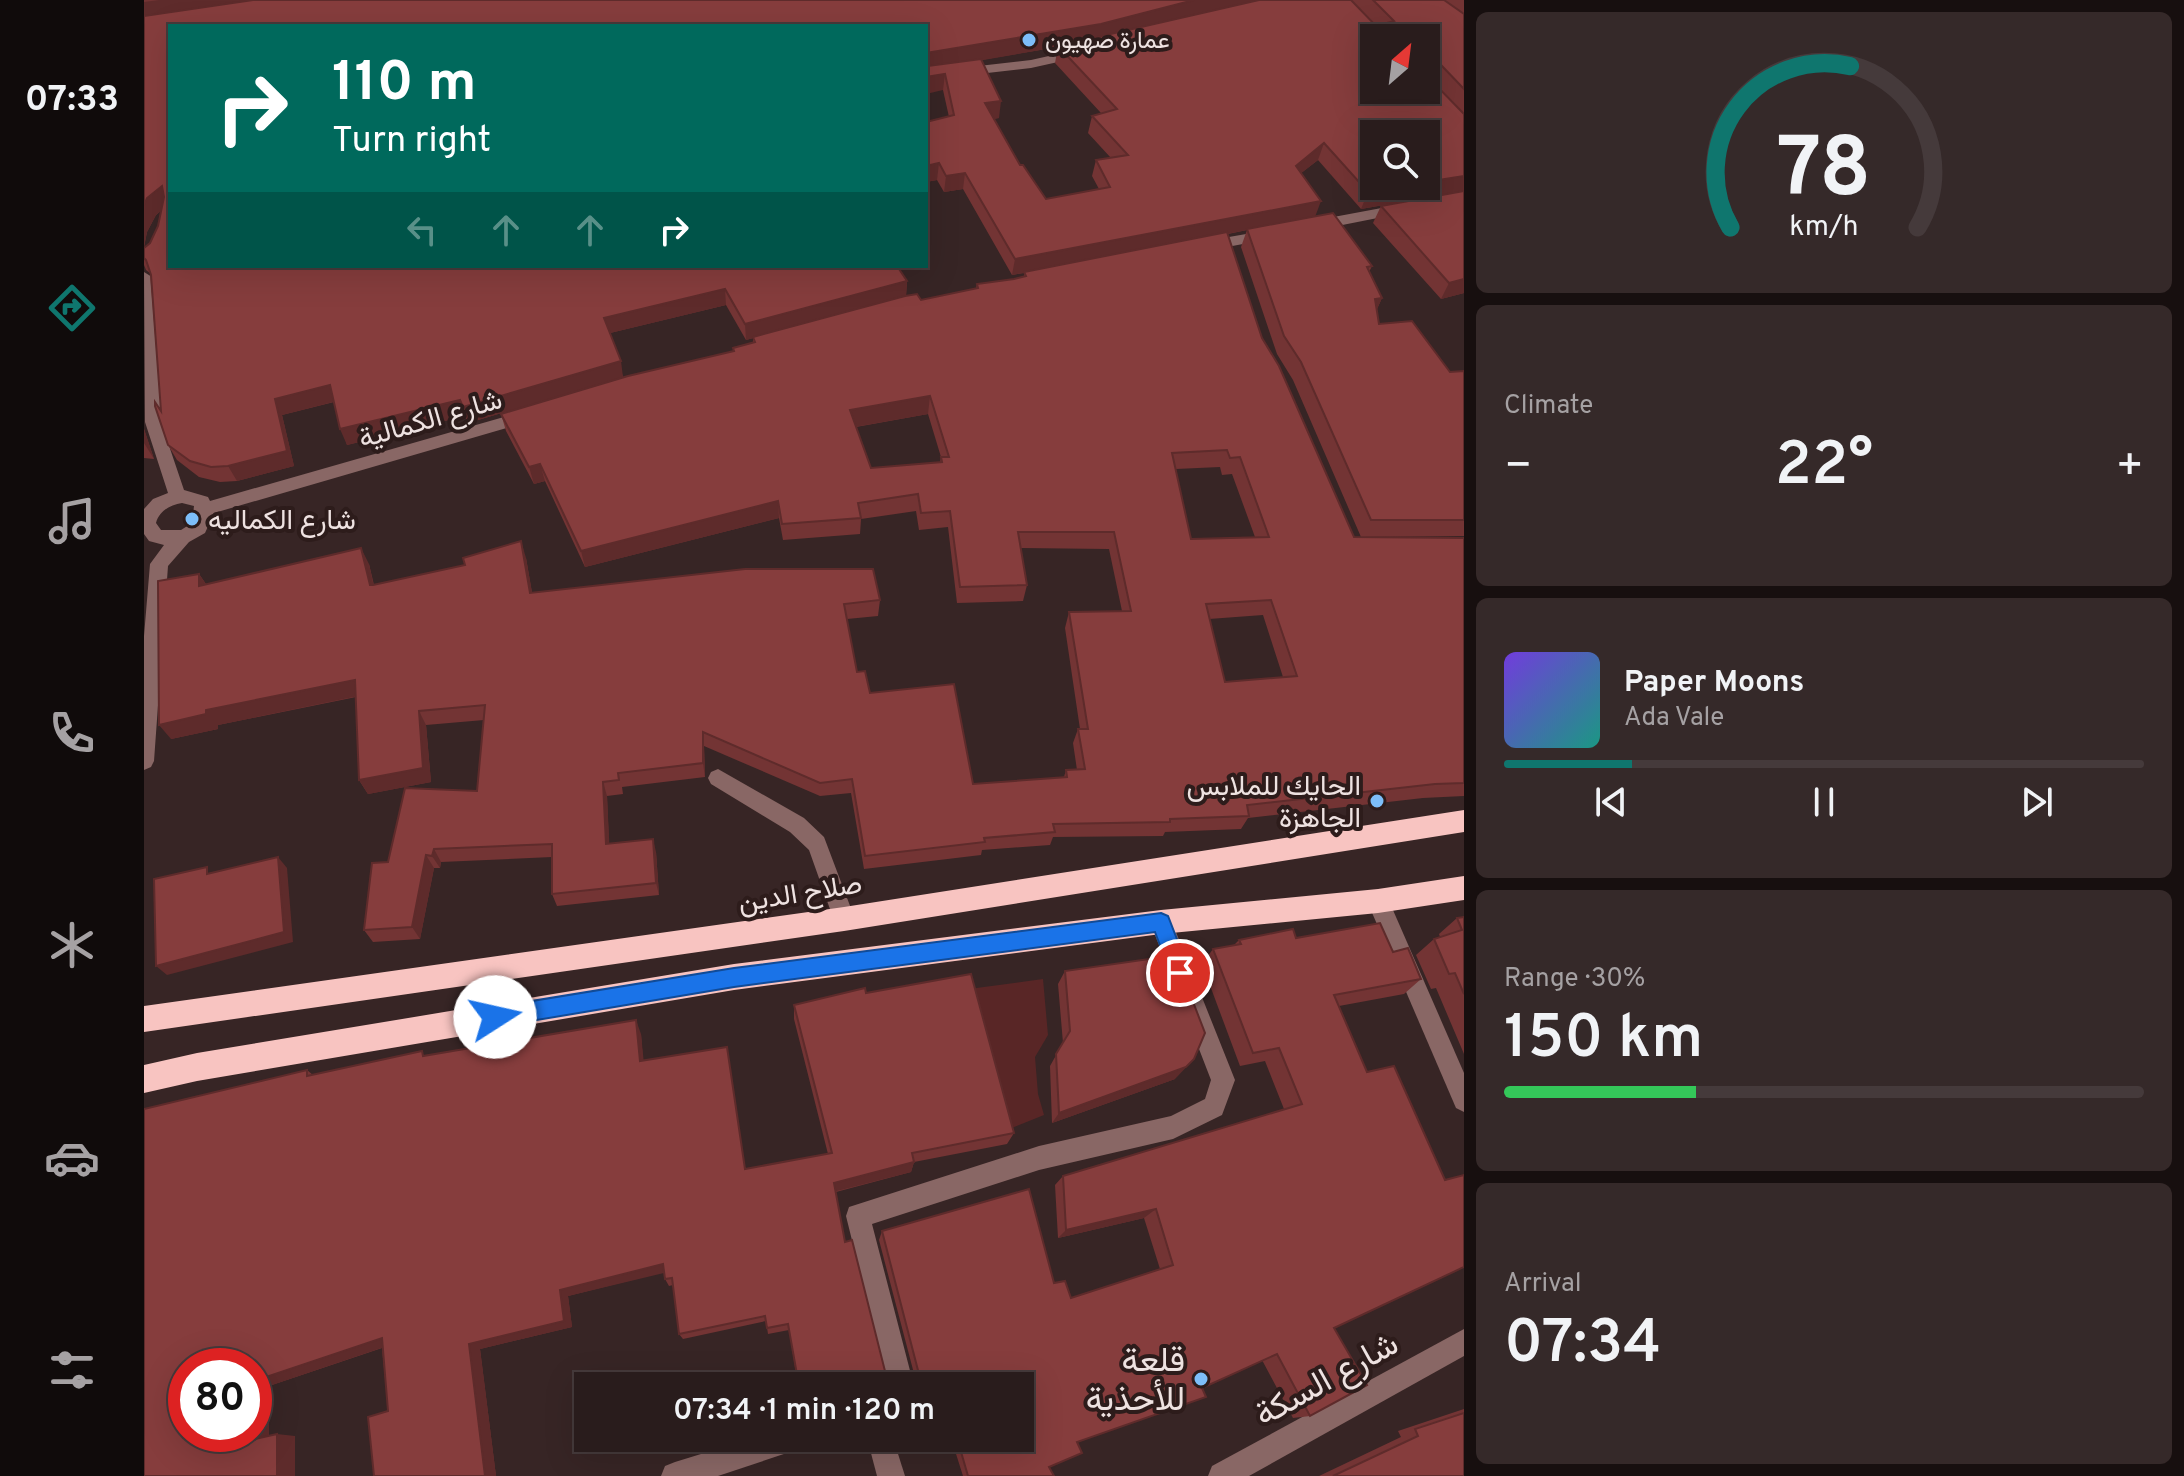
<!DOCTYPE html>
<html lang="en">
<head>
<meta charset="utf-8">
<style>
	:root { --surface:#291c1c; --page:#352929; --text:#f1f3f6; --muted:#a5a1a3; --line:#453a3b; --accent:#0f766e }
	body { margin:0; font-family:Overpass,Vazirmatn,sans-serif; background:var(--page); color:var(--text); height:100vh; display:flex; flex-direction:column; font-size:30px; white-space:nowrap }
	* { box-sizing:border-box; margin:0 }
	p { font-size:26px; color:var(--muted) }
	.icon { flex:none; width:44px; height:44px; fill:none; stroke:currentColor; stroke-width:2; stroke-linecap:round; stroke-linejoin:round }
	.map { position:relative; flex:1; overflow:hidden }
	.side { display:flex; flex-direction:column; gap:12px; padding:12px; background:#170f0f; width:720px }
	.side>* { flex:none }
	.top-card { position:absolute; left:24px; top:24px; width:760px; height:244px; border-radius:0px; box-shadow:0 8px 32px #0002,0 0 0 2px var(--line); background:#00695c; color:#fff; overflow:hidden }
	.needle { width:52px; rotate:28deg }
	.controls { position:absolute; left:1216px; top:24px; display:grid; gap:16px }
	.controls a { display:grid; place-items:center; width:80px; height:80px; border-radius:0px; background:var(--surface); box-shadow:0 8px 32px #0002,0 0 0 2px var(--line); font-size:40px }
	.speed { position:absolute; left:24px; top:1348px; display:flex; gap:16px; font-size:40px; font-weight:700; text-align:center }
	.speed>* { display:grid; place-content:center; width:104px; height:104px; border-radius:50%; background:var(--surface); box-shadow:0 8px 32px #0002,0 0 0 2px var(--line); line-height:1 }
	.speed .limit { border:12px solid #d22; background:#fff; color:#111 }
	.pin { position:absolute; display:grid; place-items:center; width:68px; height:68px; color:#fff; margin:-34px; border:4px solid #fff; border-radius:50%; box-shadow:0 2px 8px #0007 }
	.me { position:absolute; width:88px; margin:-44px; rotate:80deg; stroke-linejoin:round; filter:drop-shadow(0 0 6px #0008) }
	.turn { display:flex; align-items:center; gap:28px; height:168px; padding:0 32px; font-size:36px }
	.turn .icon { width:104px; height:104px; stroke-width:2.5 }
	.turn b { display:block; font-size:56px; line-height:68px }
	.lanes { display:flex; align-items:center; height:76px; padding:0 32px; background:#0003; justify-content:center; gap:40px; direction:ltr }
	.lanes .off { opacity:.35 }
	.big { font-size:60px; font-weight:600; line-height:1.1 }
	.side .card { flex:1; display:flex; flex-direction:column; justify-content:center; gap:12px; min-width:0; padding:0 28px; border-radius:12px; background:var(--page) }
	.side .dial { align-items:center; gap:0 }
	.dial svg { height:208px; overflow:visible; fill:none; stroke:var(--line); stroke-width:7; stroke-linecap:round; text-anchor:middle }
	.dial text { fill:var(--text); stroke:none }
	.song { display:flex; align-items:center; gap:24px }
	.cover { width:96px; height:96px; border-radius:12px; background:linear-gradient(135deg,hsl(260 70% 55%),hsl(170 70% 35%)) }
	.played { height:8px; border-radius:4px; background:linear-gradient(90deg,var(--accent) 20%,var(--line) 20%) }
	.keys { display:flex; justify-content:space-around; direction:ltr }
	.heat { display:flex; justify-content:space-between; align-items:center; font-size:44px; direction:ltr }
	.charge { height:12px; border-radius:6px; background:linear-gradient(90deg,#34c759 30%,var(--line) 0) }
	.trip { position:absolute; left:430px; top:1372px; width:460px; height:80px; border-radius:0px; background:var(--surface); box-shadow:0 8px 32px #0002,0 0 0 2px var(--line); font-weight:600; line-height:80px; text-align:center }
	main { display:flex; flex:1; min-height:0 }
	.tab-bar { display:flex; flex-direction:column; width:144px; justify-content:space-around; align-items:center; background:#100b0b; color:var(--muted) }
	.tab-bar .icon { width:56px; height:56px }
	.tab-bar .current { color:var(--accent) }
	.tab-bar b { font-size:36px; color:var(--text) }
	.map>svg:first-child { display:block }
	.green { fill:#592626 }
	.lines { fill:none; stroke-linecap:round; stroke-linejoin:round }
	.minor { fill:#896765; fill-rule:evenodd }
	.highway { fill:#f8c4c1; fill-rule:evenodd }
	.wall { fill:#733434; fill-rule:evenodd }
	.shaded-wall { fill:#5e2b2b }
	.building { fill:#863d3d; stroke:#5e2b2b; stroke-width:2; fill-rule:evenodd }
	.route { fill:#1a73e8; stroke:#114b97; stroke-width:2 }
	.poi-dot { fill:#7dbef9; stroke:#2d1c1b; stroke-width:3 }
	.labels { text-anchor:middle; stroke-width:8; stroke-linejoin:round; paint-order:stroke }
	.far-poi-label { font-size:24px; fill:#eee2e1; stroke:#2d1c1b; text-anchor:start }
	.street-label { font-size:28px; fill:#eee2e1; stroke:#2d1c1b }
	.poi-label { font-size:28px; fill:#eee2e1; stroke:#2d1c1b; text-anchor:start }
	.near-poi-label { font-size:34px; fill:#eee2e1; stroke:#2d1c1b; text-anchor:end }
	.near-street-label { font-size:34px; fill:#eee2e1; stroke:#2d1c1b }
</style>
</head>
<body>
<main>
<nav class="tab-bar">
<b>07:33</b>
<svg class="icon current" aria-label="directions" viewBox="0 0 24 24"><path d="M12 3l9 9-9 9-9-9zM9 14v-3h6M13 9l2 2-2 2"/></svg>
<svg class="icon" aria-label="music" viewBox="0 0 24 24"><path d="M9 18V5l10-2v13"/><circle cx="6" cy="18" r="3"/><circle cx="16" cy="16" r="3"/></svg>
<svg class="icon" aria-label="phone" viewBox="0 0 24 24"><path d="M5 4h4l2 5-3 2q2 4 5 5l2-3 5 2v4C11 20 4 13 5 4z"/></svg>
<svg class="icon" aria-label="climate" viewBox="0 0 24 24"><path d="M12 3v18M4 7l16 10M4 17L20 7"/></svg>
<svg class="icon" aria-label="car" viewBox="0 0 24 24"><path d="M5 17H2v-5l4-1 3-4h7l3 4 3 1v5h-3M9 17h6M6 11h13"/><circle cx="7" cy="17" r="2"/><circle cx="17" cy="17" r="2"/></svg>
<svg class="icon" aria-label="filters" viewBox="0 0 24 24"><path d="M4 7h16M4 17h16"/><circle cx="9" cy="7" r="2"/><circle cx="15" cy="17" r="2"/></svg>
</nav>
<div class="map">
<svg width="1320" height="1476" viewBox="0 0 1320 1476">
	<rect width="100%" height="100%" fill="#372525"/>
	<polygon class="green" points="899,979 904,1035 891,1057 894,1094 900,1115 865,1129 825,989"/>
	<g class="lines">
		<g class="minor">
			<polygon points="936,49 943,53 941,56 887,68 782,80 782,72 887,60"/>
			<polygon points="1259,204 1266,209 1264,212 1168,231 1160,226 1168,221"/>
			<polygon points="1125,230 1130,232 1130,238 1062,251 1054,246 1062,241"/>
			<path d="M0,272L8,277L15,318L17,422L40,490L64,497L66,501L384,410L392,416L390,420L70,513L61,533L45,542L24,566L10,761L7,767L0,770V636L6,564L20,545L5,541L0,534V509L9,499L24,493L1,422ZM38,503L50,506L48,523L37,530H17L12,523C15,511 26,505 38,503Z"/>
			<polygon points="574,769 660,818 680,837 711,919 708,926 700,929 692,926 665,850 646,832 567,784 564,778 567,772"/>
			<polygon points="1234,891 1242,894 1320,1073 1320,1112 1312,1108 1223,901 1226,894"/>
			<polygon points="1017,912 1025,915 1028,922 1091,1080 1078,1115 1029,1139 895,1170 728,1224 770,1386 744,1386 702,1216 705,1207 895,1146 1027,1116 1061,1099 1067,1080 1006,922 1009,915"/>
			<polygon points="1320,1329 1320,1356 1105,1476 1064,1476 1068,1466"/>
			<polygon points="609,1438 665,1438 661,1447 574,1476 517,1476 521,1466 531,1462"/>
			<polygon points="723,1438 749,1438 761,1476 733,1476"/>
		</g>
		<g class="highway">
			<polygon points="1320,810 1320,832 700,931 0,1032 0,1006 700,907"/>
			<polygon points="1320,876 1320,900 1234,913 1017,934 590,990 53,1081 0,1093 0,1065 53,1053 590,964 1017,910 1234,889"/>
		</g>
	</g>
	<g class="wall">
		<path d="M0,0H1112L1083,7L1115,0H1320V293L1297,299L1229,223L1237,206L1319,191L1217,209L1174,160L1157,173L1171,217L1228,266L1225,272L1238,298L1233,309L1235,324L1306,372L1320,371V536L1222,537L1320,538V796L1279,798L1104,818L1097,829L1021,832L1019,836L909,837L906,845L838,850L837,855L720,869L707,793L676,796L560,746L561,777L478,787L479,794L463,796L465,844L512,852L515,895L413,906L408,894V857L297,862L296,868H290L276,939L229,942L220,930L244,862L333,791L340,720L282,725L287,782L224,794L215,780L212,697L74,725V729L27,739L55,574L62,584L225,564L230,585L382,558L388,593L736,600L734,616L703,619L713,672L726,693L829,784L920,777L922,770H933L929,743L934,729H936L921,628L925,612L978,611L965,549L877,548L883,585L879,601L813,603L804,527L775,530L772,511L717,519L716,534L639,540L635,518L441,567L401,481L390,484L362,431L357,414L441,388L324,423L321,416L203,445L190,402L138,415L150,466L93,481L76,482L55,477L33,460L24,445L17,411L6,273L2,270L0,265V248L6,243L14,226L18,210L12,215L3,232L0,247ZM26,26L799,90L805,117L782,182L793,180L800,192L819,189L868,275L880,273V277L870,279L833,284L832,288L777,300L762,296L763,281L26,266ZM914,47L911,63L957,113L948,116L944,133L967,158L952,160L948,176L955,189L902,199L876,165L849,119L855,118L837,60ZM1103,230L1097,247L1133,354L1149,380L1217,537H1210L1118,338L1084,234ZM582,305L602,340L609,338V342L589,351L479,377L466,333ZM784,414L797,457L796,462L727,468L712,427ZM1076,467L1078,475L1088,474L1111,537L1047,539L1032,469ZM1119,615L1139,677L1081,682L1065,619Z"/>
		<polygon points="0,429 10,459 0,458"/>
		<polygon points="1320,917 1320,1054 1292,988 1287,989 1272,955 1290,939 1296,937 1295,934 1313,918"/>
		<polygon points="1152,938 1249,952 1277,979 1260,994 1195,1006 1190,1328 1166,1416 1149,1418 1118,1360 933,1442 905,1467 910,1476 819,1476 807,1438 876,1438 876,1386 654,1386 645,1330 624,1334 622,1321 539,1339 535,1334 529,1285 525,1286 521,1279 520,1272 424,1296 428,1327 336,1349 352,1476 230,1476 244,1411 238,1348 125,1386 125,1436 151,1436 151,1476 0,1476 163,1070 169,1075 282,1055 497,1034 499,1061 601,1169 684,1154 650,1019 650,1005 722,993 870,1133 863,1144 770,1162 767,1172 692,1192 701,1242 744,1383 773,1385 735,1240 738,1231 910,1283 927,1298 1016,1269 1000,1218 914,1238 911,1185 919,1176 1140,1109 1121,1061 1096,1066 1058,964 1069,949 1090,945 1095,940"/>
		<polygon points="921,971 1031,1079 908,1123 906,1066 919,1043 914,984"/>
		<polygon points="1320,1409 1320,1476 1175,1476 1257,1437 1254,1431"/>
	</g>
	<g class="shaded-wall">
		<polygon points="15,0 133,0 0,20 0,2"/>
		<polygon points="1050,0 1112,0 954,40 782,70 782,53"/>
		<polygon points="801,74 799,90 782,94 782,77"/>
		<polygon points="857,101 855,118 838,120 841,103"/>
		<polygon points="1180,143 1174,160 1146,182 1152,166"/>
		<polygon points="795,163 793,180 782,182 782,166"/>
		<polygon points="821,173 819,189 800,192 802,176"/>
		<polygon points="1320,176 1320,191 1217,209 1224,192 1261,186 1282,186 1282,182"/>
		<polygon points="18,186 26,203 12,215 3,232 0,247 0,205 3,198"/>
		<polygon points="1177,201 1171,217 868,275 871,259"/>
		<polygon points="1320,279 1320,293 1297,299 1305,283"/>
		<polygon points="763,281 762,297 602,340 601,324"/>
		<polygon points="581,289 582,305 462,334 460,318"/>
		<polygon points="1238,298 1230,316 1231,299"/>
		<polygon points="477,361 479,377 324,423 319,407"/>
		<polygon points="186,385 193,401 138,415 150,466 93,481 84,466 131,399"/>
		<polygon points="786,396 784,414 705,428 706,410"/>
		<polygon points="316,400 321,416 203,445 196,429"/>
		<polygon points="0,429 10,459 0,443"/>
		<polygon points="396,464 401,481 390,484 385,467"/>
		<polygon points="634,501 635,518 441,567 437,551"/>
		<polygon points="377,541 382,558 391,609 386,593"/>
		<polygon points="217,548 225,564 233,601 226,585"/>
		<polygon points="55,574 66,590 55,586"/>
		<polygon points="211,680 219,695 74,725 74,729 27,739 15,725 62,710"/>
		<polygon points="275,711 282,725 287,782 224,794 215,780"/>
		<polygon points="559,732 560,746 561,777 559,763"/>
		<polygon points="459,782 463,796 466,857 462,844"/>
		<polygon points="509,839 512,852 515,895 512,883"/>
		<polygon points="290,849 297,862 296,868 288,856"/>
		<polygon points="282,855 290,868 276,939 268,927"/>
		<polygon points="134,857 143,868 149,942 23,975 12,966"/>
		<polygon points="492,1020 497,1034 501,1074 496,1061"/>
		<polygon points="1050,1059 1031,1079 908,1123 915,1113"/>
		<polygon points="770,1162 767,1172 689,1192 690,1183"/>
		<polygon points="1012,1209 1000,1218 914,1238 922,1230"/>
		<polygon points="519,1264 524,1272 424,1296 428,1327 336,1349 352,1476 341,1476 325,1344 416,1290"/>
		<polygon points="238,1338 252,1343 125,1386 125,1442 106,1440 106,1434 110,1434 110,1381"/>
		<polygon points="133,1434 151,1436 151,1476 133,1476"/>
	</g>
	<g class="building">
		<polygon points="109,0 1050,0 957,24 782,53 782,26 26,26 26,266 753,266 763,281 601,324 581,289 460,318 477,361 319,407 316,400 196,429 186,385 131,399 143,451 84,466 67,467 46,461 24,445 11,406 11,402 17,411 7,275 2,260 0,258 0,248 6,243 14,226 20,197 18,186 3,198 0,205 0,16"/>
		<path d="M1115,0H1207L1232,26L1250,21L1229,0H1300L1320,14V89L1297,65L1290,63L1282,75L1320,114V176L1282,182V134H1230V186H1261L1224,192L1180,143L1152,166L1177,201L871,259L821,173L802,176L795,163L782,166V122L810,115L801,74L782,77V65L784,66L837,59L857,101L841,103L876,165H879L902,199L966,187L952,160L984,155L948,116L973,109L914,46ZM1230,38H1282V90H1230Z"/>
		<polygon points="1320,191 1320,279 1305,283 1237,206"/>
		<polygon points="1189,213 1228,266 1223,267 1238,298 1231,299 1235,324 1268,321 1306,372 1320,371 1320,520 1227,520 1157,362 1140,336 1103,229"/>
		<path d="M1083,232L1118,338L1135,366L1210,537L1320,538V783L1291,784L1103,805L1105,816L1026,819V822L909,824L911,832L840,838L841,842L721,856L708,779L676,783L559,732V763L474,773L475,780L459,782L462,844L509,839L512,883L408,894V844L290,849L288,856L282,855L268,927L220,930L228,863L244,862L261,788L333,791L341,705L275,711L279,768L215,780L211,680L62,710V714L15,725L14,581L55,574V586L217,548L226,585H229L321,565L319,558L377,541L386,593L601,569H729L736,600L700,604L713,672L721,671L726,693L810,684L829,784L923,777L922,770L941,769L934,729H944L925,612L987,611L970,532H874L883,585L816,587L806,511L777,513L774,494L714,503L717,518L638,524L634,501L437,551L396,464L385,467L357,414L484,376L590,351L589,348L611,342L609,337L761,296L773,294L777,300L834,288L833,284L870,279L882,276L880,272ZM786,396L805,457H797L798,462L727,468L706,410ZM1083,450L1086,458L1096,457L1125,537L1047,539L1028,453ZM1127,600L1153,676L1081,682L1062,604Z"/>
		<polygon points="134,857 140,932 12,966 10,879 63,867 63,874"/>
		<polygon points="1320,917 1320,994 1311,973 1305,974 1290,939 1318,930 1313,918"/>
		<polygon points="1236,923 1249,952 1264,948 1277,979 1190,995 1223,1072 1250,1066 1301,1180 1320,1175 1320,1267 1190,1328 1223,1385 1166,1416 1133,1354 1058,1388 1062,1397 933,1442 938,1453 905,1467 910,1476 824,1476 813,1438 876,1438 876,1386 655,1386 644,1324 623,1328 621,1316 535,1334 528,1278 521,1279 519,1264 416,1290 420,1321 325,1344 341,1476 230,1476 224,1417 244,1411 238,1338 110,1381 110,1366 42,1366 42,1434 106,1434 106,1440 133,1434 133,1476 0,1476 0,1109 163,1070 163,1076 278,1051 279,1056 492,1020 496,1061 583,1047 601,1169 688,1153 650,1005 721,988 722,993 827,974 870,1133 768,1153 770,1162 690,1183 701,1242 708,1240 744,1383 774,1385 777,1382 738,1231 885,1189 910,1283 921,1281 927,1298 1029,1265 1012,1209 922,1230 919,1176 1158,1104 1135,1048 1109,1053 1069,949 1097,944 1095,940 1149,929 1152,938"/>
		<polygon points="1012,958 1036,968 1061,1033 1050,1059 1042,1067 915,1113 912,1054 926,1031 921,971"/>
		<polygon points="1320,1413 1320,1476 1189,1476 1274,1436 1271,1429"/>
	</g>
	<polygon class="route" points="1017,913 1024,916 1046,973 1043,980 1036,983 1029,980 1011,932 590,987 351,1027 344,1024 341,1017 344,1010 351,1007 590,968"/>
	<g class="poi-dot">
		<circle cx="885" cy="40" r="8"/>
		<circle cx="48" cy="519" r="8"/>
		<circle cx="1233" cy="801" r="8"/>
		<circle cx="1057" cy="1379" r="8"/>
	</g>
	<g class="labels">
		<g class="far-poi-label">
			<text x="901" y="48">عمارة صهيون</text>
		</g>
		<g class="street-label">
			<text transform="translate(286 418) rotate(-16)" y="10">شارع الكمالية</text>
			<text transform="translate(656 892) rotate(-9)" y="10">صلاح الدين</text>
		</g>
		<g class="poi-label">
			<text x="64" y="529">شارع الكماليه</text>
			<text x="1217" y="795" text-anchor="end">الحايك للملابس<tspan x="1217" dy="32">الجاهزة</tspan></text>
		</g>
		<g class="near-poi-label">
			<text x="1041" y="1371">قلعة<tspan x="1041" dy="39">للأحذية</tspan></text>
		</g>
		<g class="near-street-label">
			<text transform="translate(1182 1378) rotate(-29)" y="12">شارع السكة</text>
		</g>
	</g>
</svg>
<div class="controls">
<a><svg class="needle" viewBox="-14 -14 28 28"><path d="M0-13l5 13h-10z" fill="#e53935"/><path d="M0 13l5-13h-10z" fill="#a5a1a3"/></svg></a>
<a><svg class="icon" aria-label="search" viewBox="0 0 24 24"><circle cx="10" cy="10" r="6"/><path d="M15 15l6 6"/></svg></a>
</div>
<div class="speed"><div class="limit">80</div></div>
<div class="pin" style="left:1036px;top:973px;background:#d93025"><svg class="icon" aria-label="arrive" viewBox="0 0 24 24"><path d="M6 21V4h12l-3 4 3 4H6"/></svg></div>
<svg class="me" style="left:351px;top:1017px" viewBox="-20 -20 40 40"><circle r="19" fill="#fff"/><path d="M0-13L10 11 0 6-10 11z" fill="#1a73e8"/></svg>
<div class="trip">07:34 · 1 min · 120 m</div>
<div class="top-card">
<div class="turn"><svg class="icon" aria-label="right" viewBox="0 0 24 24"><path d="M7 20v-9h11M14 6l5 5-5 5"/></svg><div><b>110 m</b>Turn right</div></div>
<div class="lanes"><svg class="icon off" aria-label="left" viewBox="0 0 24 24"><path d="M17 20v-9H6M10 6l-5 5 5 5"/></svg><svg class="icon off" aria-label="ahead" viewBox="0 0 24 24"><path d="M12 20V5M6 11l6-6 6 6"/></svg><svg class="icon off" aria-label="ahead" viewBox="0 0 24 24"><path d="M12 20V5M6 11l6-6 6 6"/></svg><svg class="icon" aria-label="right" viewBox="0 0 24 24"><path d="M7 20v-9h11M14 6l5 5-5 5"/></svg></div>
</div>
</div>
<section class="side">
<div class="card dial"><svg viewBox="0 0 100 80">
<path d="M14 69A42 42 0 1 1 86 69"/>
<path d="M14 69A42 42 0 0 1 60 7" stroke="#0f766e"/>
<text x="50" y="56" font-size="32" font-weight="700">78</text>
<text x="50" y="72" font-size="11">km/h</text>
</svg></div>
<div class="card"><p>Climate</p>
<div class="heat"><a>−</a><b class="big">22°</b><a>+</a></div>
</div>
<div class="card">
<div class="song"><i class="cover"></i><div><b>Paper Moons</b><p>Ada Vale</p></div></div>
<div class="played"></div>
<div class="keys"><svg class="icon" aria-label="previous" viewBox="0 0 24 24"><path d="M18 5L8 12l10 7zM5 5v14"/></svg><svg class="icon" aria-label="pause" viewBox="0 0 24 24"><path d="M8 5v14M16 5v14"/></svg><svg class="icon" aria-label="next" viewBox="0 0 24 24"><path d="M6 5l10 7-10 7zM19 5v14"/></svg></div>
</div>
<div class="card"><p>Range · 30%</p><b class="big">150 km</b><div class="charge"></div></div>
<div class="card"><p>Arrival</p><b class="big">07:34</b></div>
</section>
</main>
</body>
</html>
